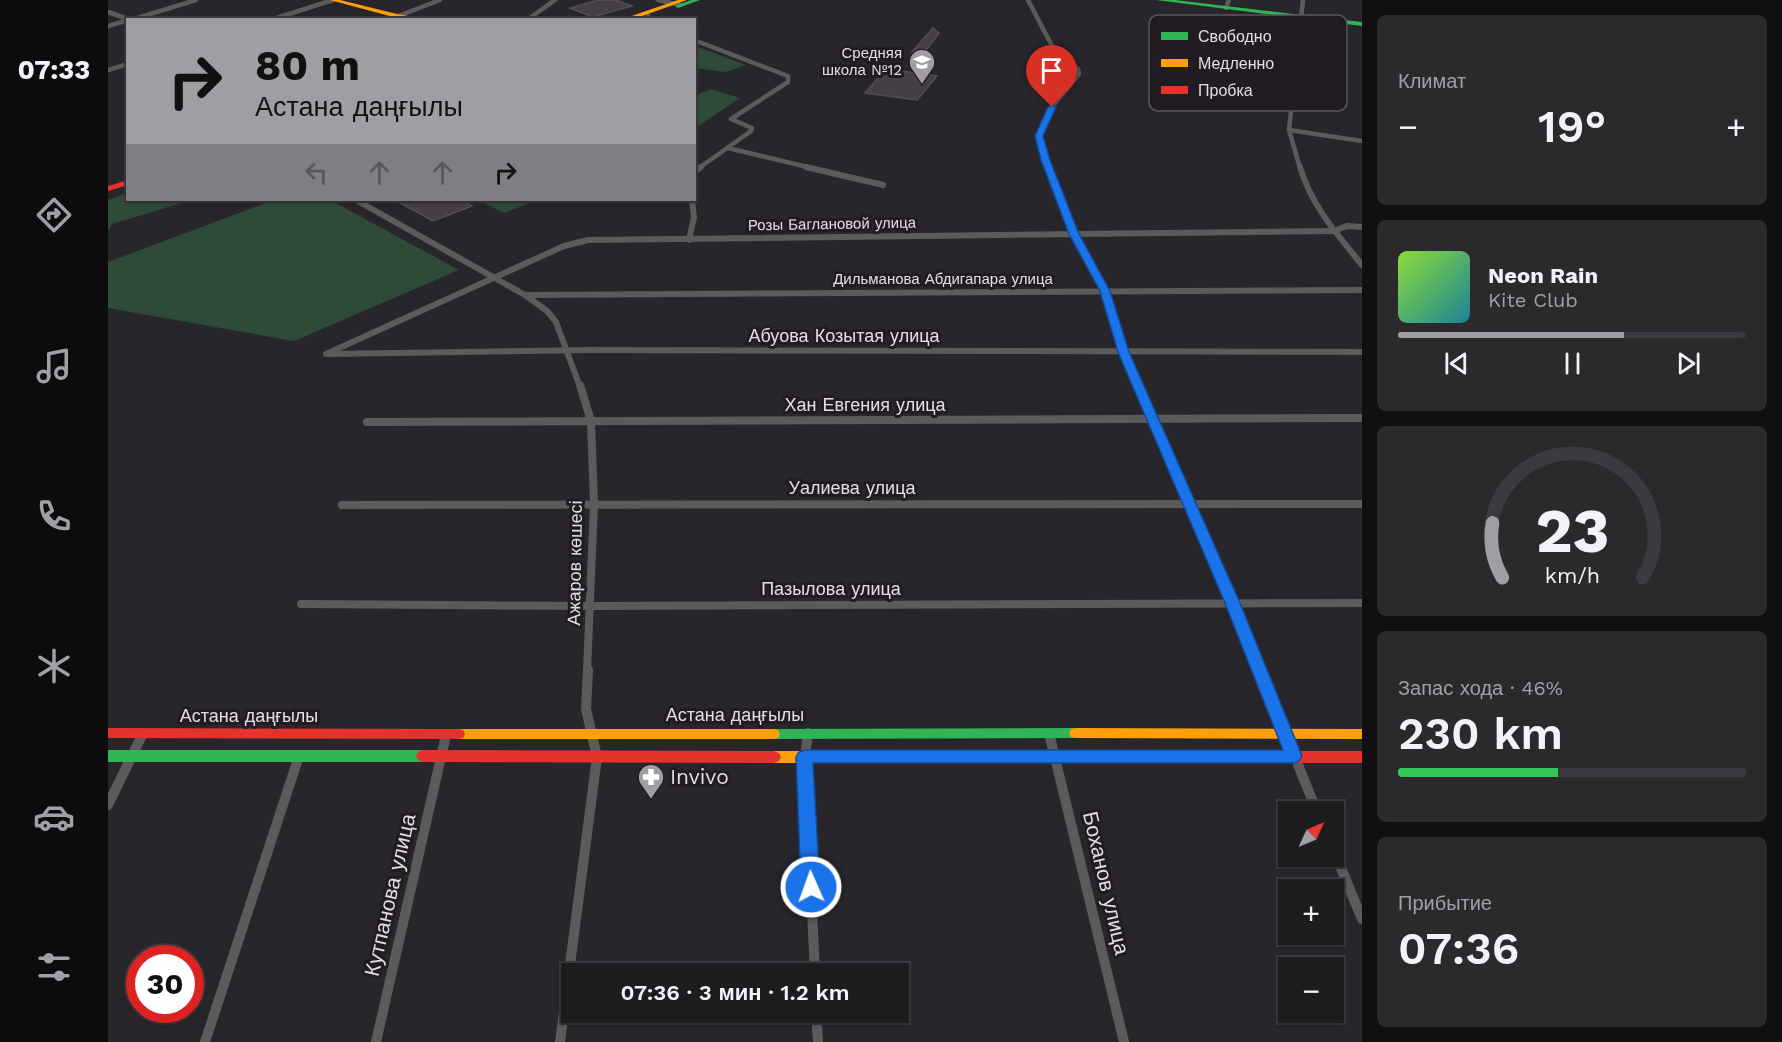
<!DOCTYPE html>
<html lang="ru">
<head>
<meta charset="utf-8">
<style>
	:root { --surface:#1f1c20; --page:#2c292d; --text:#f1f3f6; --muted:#a1a1a5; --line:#3c3a3e; --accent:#a19ea3 }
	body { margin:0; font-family:"Work Sans",sans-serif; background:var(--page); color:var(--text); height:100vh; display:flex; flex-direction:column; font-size:22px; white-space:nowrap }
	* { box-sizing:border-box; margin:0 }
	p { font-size:20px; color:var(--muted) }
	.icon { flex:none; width:33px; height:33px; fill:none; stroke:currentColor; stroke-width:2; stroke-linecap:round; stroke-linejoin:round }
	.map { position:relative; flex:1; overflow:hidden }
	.panel { display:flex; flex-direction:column; gap:15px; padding:15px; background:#110f12; width:420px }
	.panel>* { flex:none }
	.guide { position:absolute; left:18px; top:18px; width:570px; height:183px; border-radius:0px; box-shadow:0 2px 4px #0004,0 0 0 2px var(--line); background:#a19ea3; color:#111; overflow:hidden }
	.needle { width:39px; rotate:46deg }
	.fabs { position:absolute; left:1170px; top:801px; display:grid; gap:12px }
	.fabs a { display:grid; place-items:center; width:66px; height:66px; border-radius:0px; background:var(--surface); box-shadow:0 2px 4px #0004,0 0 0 2px var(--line); font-size:30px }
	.speed { position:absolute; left:18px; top:945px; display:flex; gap:12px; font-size:30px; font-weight:700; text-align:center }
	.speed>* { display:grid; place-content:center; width:78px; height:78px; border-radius:50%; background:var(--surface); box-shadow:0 2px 4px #0004,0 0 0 2px var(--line); line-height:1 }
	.speed .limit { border:9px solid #d22; background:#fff; color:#111 }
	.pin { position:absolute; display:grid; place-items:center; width:51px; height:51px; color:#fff; margin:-62px -26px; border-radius:50% 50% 50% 0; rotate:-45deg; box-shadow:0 0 6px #0007 }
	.pin .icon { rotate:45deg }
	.me { position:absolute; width:66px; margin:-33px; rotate:358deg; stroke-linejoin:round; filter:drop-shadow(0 0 4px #0008) }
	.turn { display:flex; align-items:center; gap:21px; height:126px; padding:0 30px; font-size:27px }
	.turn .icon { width:78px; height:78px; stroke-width:2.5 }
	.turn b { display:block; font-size:42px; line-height:51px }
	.lanes { display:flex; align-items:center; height:57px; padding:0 30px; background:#0003; justify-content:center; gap:30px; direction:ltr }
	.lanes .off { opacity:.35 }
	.big { font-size:45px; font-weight:600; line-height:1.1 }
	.panel .tile { flex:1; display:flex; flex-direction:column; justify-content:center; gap:9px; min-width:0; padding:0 21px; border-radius:9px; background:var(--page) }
	.panel .dial { align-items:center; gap:0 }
	.dial svg { height:156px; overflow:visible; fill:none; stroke:var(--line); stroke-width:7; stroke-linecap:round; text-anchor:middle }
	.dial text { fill:var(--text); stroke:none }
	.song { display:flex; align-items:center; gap:18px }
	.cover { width:72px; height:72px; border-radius:9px; background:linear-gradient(135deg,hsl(90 70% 55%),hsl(190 70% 35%)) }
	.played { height:6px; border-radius:3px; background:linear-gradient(90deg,var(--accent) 65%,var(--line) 65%) }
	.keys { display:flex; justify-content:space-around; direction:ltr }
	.heat { display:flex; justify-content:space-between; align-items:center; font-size:33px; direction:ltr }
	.charge { height:9px; border-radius:4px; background:linear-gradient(90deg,#34c759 46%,var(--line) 0) }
	.trip { position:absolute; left:453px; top:963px; width:348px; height:60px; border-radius:0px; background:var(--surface); box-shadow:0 2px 4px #0004,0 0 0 2px var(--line); font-weight:600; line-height:60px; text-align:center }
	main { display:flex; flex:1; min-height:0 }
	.tabs { display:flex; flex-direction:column; width:108px; justify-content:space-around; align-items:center; background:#0c0b0d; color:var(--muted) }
	.tabs .icon { width:42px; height:42px }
	.tabs .selected { color:var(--accent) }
	.tabs b { font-size:27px; color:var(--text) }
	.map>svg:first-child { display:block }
	.green { fill:#2e4a39 }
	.building { fill:#443e47; stroke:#524f53; stroke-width:1.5 }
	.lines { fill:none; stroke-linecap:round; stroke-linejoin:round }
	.street-far3 { stroke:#5c5b5b; stroke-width:4.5 }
	.street-far2 { stroke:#5c5b5b; stroke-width:6 }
	.street-far1 { stroke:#5c5b5b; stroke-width:8 }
	.street { stroke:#5c5b5b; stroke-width:10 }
	.fast { fill:#30b455; fill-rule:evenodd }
	.slow { fill:#ff9f0a; fill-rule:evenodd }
	.jam { fill:#e5322d; fill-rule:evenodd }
	.route { fill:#1a73e8; stroke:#114b97; stroke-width:1.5 }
	.labels { text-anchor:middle; stroke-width:6; stroke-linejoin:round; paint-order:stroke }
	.far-poi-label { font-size:15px; fill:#e2dfe3; stroke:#201c22; text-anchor:end }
	.far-street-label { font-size:15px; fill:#e2dfe3; stroke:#201c22 }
	.street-label { font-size:18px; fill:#e2dfe3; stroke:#201c22 }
	.near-poi-label { font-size:21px; fill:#e2dfe3; stroke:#201c22; text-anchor:start }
	.near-street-label { font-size:21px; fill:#e2dfe3; stroke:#201c22 }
	.key { fill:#201c22; stroke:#5a565c; stroke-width:1.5 }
	.key-label { font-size:16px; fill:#e2dfe3 }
</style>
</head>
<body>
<main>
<nav class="tabs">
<b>07:33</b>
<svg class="icon selected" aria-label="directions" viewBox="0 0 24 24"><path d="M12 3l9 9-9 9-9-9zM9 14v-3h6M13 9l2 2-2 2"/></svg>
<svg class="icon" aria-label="music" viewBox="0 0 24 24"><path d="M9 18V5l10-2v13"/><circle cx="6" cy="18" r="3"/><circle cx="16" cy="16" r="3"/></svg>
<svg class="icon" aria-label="phone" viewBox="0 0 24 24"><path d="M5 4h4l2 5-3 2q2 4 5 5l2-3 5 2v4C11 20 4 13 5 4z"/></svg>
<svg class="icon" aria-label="climate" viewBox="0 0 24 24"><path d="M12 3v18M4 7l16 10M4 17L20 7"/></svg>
<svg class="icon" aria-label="car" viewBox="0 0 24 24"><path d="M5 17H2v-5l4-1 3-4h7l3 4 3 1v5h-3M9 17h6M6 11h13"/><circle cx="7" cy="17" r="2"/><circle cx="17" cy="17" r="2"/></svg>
<svg class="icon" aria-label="filters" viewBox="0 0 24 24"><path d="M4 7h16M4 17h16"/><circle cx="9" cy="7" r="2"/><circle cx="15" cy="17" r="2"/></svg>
</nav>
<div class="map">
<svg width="1254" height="1042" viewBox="0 0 1254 1042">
	<rect width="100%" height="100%" fill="#29262b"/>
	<g class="green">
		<polygon points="587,46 590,47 638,65 618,72 587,68"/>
		<polygon points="603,89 632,98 587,128 587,96"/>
		<polygon points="19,193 20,200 83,200 4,224 0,231 0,200"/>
		<polygon points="166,200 222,200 351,270 186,341 0,308 0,262"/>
		<polygon points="370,200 419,200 424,202 396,213"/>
	</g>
	<g class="building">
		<polygon points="490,0 508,0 524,6 485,17 462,8"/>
		<polygon points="825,28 831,33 819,49 813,54 804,52"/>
		<polygon points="778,69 815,74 829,76 809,100 757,93"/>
		<polygon points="287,200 353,200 364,206 325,221"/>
	</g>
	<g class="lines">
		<g class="street-far3">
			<polyline points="550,0 572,5"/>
			<polyline points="920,0 944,46 970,69 971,74 944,107 931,136 940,168"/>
			<polyline points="1118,8 1121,0"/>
			<polyline points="0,12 23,20"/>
			<polyline points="540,16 544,20"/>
			<polyline points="23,20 88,0"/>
			<polyline points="162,20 225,0"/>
			<polyline points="280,20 332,0"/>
			<polyline points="419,20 447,0"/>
			<polyline points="0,26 20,20"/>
			<polyline points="586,40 680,76 680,82 623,119 644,128 643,131 591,168"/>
			<polyline points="0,70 20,64"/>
			<polyline points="1181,130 1254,141"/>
			<polyline points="620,148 704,168"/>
			<polyline points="1192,168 1181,130 1195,0"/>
		</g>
		<g class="street-far2">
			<polyline points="698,167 775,185"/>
			<polyline points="940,167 966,235 997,291 1016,352 1031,387"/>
			<path d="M1192,167C1203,205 1229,234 1254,265"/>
			<polyline points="586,172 593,167"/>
			<polyline points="248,200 417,295 439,311 448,322 472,387"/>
			<polyline points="581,240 586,217 584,200"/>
			<polyline points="417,295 1254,290"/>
			<polyline points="218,354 456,246 480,240 1226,231 1239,226 1254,227"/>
			<polyline points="221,354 480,350 1254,352"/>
		</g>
		<g class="street-far1">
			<polyline points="472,385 483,421 486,504 479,671"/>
			<polyline points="1030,385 1152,671"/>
			<polyline points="259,422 1254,418"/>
			<polyline points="234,505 1254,504"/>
			<polyline points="193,604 483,606 1254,603"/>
		</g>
		<g class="street">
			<polyline points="1152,670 1209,812"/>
			<polyline points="700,733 697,757 707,974"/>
			<polyline points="941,733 1016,1042"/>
			<polyline points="0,805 35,733"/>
			<polyline points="1226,851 1254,919"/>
			<polyline points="708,1012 710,1042"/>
			<polyline points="97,1042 191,756"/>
			<polyline points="268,1042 338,735"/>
			<polyline points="452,1042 489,757 478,709 480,670"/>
		</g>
		<g class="fast">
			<polygon points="583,0 592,0 570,8 567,6"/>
			<polygon points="1048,0 1067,0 1254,22 1254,26"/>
			<polygon points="968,728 973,729 975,733 973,737 968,738 665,739 660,738 658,734 660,730 665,729"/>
			<polygon points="0,750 315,750 320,752 322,756 320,760 315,762 0,762"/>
		</g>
		<g class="slow">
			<polygon points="222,0 232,0 289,14 322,20 289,18"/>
			<polygon points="570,0 579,0 523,20 512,20"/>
			<polygon points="968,728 1254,729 1254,739 968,738 963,737 961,733 963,729"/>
			<polygon points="350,729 665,729 670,730 672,734 670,738 665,739 350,739 345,738 343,734 345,730"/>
			<polygon points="666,751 1178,751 1183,753 1185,757 1183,761 1178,763 666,763 661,761 659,757 661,753"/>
		</g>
		<g class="jam">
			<polygon points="20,180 20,185 0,191 0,186"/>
			<polygon points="0,728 350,729 355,730 357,734 355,738 350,739 0,738"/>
			<polygon points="315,750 666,751 671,753 673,757 671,761 666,763 315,762 310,760 308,756 310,752"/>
			<polygon points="1178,751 1254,751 1254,763 1178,763 1173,761 1171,757 1173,753"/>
		</g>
	</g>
	<polygon class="route" points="944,105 948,107 935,136 942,160 971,234 1002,291 1021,352 1132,603 1194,756 1191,761 1186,763 705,763 712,887 709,892 703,895 696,892 693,887 688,757 691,752 697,750 1175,750 1117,603 1010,352 992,291 961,234 933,160 927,136 940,107"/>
	<defs>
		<g id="school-pin" transform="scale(1.35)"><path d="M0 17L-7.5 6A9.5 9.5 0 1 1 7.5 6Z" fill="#a19ea3" stroke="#201c22"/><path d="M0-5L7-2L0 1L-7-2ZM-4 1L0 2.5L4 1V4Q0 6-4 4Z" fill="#fff"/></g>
		<g id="pharmacy-pin" transform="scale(1.35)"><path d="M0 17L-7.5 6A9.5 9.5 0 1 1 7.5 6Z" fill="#a19ea3" stroke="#201c22"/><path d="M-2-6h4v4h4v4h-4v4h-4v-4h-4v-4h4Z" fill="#fff"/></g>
	</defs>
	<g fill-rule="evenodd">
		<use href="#school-pin" x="814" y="62"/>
		<use href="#pharmacy-pin" x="543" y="777"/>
	</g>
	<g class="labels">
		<g class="far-poi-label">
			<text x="794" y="58">Средняя<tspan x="794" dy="17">школа №12</tspan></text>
		</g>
		<g class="far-street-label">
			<text transform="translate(724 224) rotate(-1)" y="5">Розы Баглановой улица</text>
			<text x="835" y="284">Дильманова Абдигапара улица</text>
		</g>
		<g class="street-label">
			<text x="736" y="342">Абуова Козытая улица</text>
			<text x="757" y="411">Хан Евгения улица</text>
			<text x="744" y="494">Уалиева улица</text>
			<text transform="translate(467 563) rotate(-89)" y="6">Ажаров көшесі</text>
			<text x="723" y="595">Пазылова улица</text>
			<text x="627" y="721">Астана даңғылы</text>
			<text x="141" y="722">Астана даңғылы</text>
		</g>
		<g class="near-poi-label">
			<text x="562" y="784">Invivo</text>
		</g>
		<g class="near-street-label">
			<text transform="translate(998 883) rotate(77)" y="7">Боханов улица</text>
			<text transform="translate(282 895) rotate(-77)" y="7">Кутпанова улица</text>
		</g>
	</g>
	<rect x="1041" y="15" width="198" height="96" rx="9" class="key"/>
	<rect x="1053" y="32" width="27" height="8" fill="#30b455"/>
	<rect x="1053" y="59" width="27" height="8" fill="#ff9f0a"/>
	<rect x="1053" y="86" width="27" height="8" fill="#e5322d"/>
	<g class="key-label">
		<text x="1090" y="42">Свободно</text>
		<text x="1090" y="69">Медленно</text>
		<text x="1090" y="96">Пробка</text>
	</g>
</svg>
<div class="fabs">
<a><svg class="needle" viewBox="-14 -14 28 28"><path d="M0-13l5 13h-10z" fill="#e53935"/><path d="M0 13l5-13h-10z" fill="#a1a1a5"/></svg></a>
<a>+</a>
<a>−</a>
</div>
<div class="speed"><div class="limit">30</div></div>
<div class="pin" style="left:944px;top:107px;background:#d93025"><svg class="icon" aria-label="arrive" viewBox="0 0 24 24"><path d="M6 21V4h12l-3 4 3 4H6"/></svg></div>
<svg class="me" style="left:703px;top:887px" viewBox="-20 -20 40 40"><circle r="17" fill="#1a73e8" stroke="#fff" stroke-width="3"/><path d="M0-11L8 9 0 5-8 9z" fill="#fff"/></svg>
<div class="trip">07:36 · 3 мин · 1.2 km</div>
<div class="guide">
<div class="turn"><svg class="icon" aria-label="right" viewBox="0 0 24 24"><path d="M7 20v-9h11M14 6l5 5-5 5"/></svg><div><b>80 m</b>Астана даңғылы</div></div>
<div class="lanes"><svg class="icon off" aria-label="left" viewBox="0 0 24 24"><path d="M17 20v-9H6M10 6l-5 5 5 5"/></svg><svg class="icon off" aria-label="ahead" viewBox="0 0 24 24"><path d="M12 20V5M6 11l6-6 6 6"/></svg><svg class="icon off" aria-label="ahead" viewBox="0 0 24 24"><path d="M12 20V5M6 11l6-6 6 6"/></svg><svg class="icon" aria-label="right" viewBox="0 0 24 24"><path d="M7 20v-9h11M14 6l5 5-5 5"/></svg></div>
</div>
</div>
<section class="panel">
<div class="tile"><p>Климат</p>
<div class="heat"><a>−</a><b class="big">19°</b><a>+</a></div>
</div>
<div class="tile">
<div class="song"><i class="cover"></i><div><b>Neon Rain</b><p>Kite Club</p></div></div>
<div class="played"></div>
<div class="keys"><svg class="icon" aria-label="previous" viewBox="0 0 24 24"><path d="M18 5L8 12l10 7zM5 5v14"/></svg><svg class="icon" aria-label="pause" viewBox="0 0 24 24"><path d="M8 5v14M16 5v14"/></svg><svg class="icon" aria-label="next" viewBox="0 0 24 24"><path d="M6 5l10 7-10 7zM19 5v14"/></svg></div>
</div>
<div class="tile dial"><svg viewBox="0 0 100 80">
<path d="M14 69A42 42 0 1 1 86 69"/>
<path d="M14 69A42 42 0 0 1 9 41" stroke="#a19ea3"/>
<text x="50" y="56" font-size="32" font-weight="700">23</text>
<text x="50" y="72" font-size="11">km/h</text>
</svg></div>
<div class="tile"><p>Запас хода · 46%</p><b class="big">230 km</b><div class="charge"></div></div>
<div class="tile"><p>Прибытие</p><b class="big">07:36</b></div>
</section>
</main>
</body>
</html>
